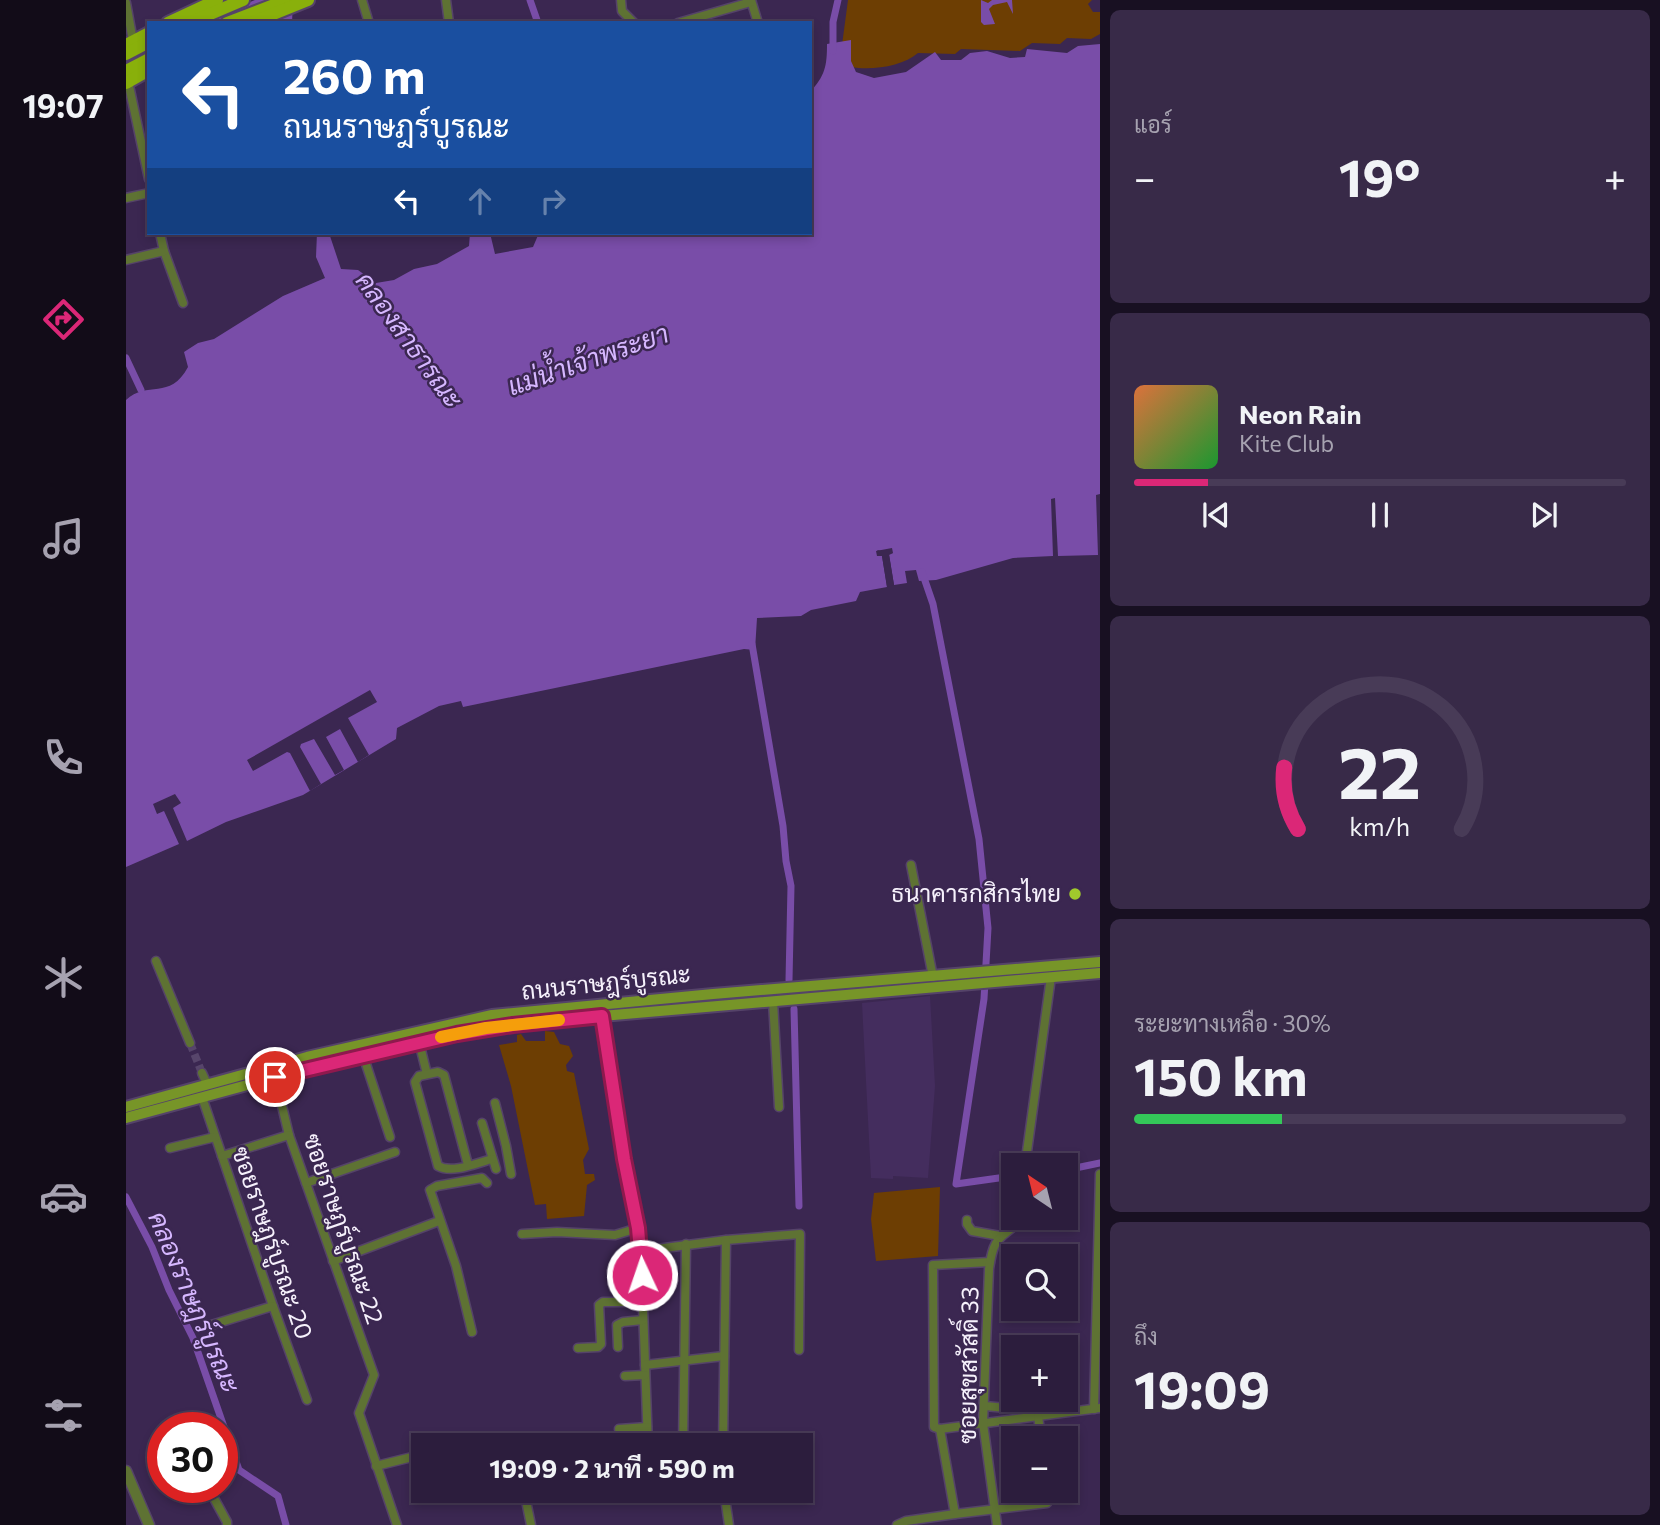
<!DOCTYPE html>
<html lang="th">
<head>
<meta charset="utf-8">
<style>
	:root { --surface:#2c1d3d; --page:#382a48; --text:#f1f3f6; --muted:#a6a2b0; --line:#483b57; --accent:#db2777 }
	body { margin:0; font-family:Commissioner,Sarabun,sans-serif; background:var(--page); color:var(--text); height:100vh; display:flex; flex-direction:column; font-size:26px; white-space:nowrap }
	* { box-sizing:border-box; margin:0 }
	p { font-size:23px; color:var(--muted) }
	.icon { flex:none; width:38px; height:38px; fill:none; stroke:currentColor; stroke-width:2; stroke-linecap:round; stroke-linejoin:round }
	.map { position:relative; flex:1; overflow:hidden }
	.sheet { display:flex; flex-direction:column; gap:10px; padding:10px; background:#181022; width:560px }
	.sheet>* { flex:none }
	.banner { position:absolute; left:21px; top:21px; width:665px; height:214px; border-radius:0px; box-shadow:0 4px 10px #0003,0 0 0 2px var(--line); background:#1a4fa0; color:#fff; overflow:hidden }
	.needle { width:46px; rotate:325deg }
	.buttons { position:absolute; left:875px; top:1153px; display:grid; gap:14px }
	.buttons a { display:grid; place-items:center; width:77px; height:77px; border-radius:0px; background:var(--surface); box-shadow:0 4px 10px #0003,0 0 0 2px var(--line); font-size:35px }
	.speed { position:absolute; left:21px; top:1412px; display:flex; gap:14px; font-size:35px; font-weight:700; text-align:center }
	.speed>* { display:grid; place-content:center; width:91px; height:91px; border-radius:50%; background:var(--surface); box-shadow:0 4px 10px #0003,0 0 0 2px var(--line); line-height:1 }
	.speed .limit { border:10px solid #d22; background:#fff; color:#111 }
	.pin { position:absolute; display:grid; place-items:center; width:60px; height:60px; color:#fff; margin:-30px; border:4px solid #fff; border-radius:50%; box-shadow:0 2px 7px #0007 }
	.me { position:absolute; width:77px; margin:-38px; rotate:357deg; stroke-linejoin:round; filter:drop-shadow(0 0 5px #0008) }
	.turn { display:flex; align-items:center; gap:24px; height:147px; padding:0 21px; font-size:32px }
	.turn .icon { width:91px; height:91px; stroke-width:2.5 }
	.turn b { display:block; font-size:49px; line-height:60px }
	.lanes { display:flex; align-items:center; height:66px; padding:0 21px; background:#0003; justify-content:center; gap:35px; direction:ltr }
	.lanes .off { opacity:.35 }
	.big { font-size:52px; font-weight:700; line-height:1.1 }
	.sheet .card { flex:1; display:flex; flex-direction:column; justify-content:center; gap:10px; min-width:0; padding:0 24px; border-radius:10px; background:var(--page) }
	.sheet .dial { align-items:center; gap:0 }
	.dial svg { height:182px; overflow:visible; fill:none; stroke:var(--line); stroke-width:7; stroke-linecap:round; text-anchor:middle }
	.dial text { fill:var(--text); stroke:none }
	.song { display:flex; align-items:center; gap:21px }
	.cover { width:84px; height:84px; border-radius:10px; background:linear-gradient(135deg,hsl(20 70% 55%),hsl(130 70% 35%)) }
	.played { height:7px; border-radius:4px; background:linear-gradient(90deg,var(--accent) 15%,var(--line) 15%) }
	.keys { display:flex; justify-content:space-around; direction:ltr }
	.heat { display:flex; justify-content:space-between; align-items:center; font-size:38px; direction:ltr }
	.charge { height:10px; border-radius:5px; background:linear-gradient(90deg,#34c759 30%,var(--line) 0) }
	.trip { position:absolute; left:285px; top:1433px; width:402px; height:70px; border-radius:0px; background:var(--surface); box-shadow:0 4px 10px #0003,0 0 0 2px var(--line); font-weight:700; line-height:70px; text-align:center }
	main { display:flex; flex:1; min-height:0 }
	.menu { display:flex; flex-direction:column; width:126px; justify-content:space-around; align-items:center; background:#120c18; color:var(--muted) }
	.menu .icon { width:49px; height:49px }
	.menu .on { color:var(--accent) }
	.menu b { font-size:32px; color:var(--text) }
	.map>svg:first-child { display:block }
	.built { fill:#442d5e }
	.green { fill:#6d3e03 }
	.water { fill:#794da8 }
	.pier { fill:#3b2751 }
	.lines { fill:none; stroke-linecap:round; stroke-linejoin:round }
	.canal { stroke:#794da8; stroke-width:7 }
	.river { stroke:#794da8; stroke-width:12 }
	.minor-tunnel { stroke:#57456b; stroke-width:8; stroke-dasharray:8 4; stroke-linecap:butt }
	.minor-casing { stroke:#554369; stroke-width:11 }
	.tertiary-casing { stroke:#554369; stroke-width:13 }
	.secondary-casing { stroke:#554369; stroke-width:14 }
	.primary-casing { stroke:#554369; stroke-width:16 }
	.minor { stroke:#5e7233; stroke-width:8 }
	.tertiary { stroke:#5e7233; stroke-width:10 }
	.secondary { stroke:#779528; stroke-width:10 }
	.primary { stroke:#89b00b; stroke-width:12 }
	.route-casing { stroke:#8e194d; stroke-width:18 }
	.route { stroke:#db2777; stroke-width:12 }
	.slow { stroke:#f59e0b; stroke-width:12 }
	.poi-dot { fill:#a0ca2c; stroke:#3b2751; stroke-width:2.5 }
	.labels { text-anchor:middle; stroke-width:5; stroke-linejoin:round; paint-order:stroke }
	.poi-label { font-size:24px; fill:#f6f1fc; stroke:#3b2751; text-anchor:end }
	.street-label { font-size:24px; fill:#f6f1fc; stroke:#3b2751 }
	.water-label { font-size:26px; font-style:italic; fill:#d6b7ff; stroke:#3b2751 }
</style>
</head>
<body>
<main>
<nav class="menu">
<b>19:07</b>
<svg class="icon on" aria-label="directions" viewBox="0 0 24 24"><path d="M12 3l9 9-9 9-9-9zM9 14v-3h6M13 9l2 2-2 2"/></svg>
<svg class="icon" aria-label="music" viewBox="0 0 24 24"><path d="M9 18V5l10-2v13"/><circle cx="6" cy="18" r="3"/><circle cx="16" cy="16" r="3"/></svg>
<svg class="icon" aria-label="phone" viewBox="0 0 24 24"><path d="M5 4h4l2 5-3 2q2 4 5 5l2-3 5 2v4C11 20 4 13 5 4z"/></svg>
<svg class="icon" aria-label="climate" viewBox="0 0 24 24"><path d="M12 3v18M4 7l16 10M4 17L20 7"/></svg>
<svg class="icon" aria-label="car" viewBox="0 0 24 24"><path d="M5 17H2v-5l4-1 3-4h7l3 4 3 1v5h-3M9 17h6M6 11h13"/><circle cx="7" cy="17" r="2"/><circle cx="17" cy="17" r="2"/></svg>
<svg class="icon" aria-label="filters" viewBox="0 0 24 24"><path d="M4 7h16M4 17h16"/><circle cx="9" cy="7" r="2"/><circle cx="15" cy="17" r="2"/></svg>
</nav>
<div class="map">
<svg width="974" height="1525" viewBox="0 0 974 1525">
	<rect width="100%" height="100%" fill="#3b2751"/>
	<polygon class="built" points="804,996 809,1086 802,1178 767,1176 767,1179 745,1178 736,1003"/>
	<g class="green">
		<path d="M722,0H966L962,4L967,12H974V34L965,39L941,38L934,44L906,43L894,51L835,49L829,54L792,53C777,66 746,71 725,67L716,45Z"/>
		<polygon points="419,1031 428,1032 434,1044 443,1046 447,1056 440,1065 441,1071 448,1073 463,1149 457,1160 459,1174 468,1174 469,1180 461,1185 458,1216 421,1219 420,1204 409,1205 385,1086 373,1045 391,1042 391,1035 395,1034 400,1041 419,1041"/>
		<polygon points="814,1187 812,1256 750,1261 745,1219 748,1193"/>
	</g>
	<g class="water">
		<polygon points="855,0 862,3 866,0 886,0 887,14 881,2 867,5 863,9 869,24 858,25 855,22"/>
		<path d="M725,40V61L730,72L748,78L780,72L809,52L815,60H835L844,53L861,51L884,58L899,57L901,49L941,53L952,46L974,44V494L970,495L972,555L932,556L929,498L925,499L927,556L887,558L810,580L793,581L790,570L779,571L781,583L768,585L763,554L767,553L751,550L756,556L761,587L734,592L730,601L685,610L675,616L631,618L629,650L618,649L337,707L335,701L313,706L271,728L270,739L177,795L100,822L61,841L47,808L55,803L49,794L27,804L31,814L38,811L53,844L0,867V400C21,380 44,401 62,367L58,352L72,343L88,339L157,296L199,278L190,257L191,233H203L215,269L232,270L250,283L268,280L288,269L311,264L343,246L344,233H364L369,254L407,247L413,233H684V92C699,76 701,66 701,44Z"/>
	</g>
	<g class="pier">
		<polygon points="766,548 767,553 763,555 768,585 765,586 762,573 765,586 761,587 756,556 751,556 750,551"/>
		<polygon points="244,690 251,702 222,718 243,755 232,762 214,729 200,737 218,770 209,775 188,739 175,744 174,747 195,784 184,791 164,753 161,752 127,771 121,760"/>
	</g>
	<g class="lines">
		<g class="canal">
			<polyline points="404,0 412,23"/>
			<polyline points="83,23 138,0"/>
			<polyline points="707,51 707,22 712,0"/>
			<polyline points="0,358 15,390"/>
			<polyline points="796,572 807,604 853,839 862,928 858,999 830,1184 887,1176"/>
			<polyline points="626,644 657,826 660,861 665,886 663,980"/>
			<polyline points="668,1009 673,1206"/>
			<polyline points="940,1170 974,1163"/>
			<polyline points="0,1197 26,1247 43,1290 67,1338 113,1470 152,1496 160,1525"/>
		</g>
		<polyline class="river" points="160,23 161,0"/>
		<polyline class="minor-tunnel" points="64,1043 76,1073"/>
		<g class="minor-casing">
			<g id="minor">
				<polyline points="236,0 243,23"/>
				<polyline points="320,0 323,23"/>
				<polyline points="495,0 496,11 508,23"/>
				<polyline points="625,0 632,23"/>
				<polyline points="0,3 7,41"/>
				<polyline points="552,23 625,2"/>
				<polyline points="2,81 23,179"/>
				<polyline points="0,198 23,193"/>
				<polyline points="34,233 38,251 57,303"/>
				<polyline points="0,260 38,251"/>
				<polyline points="785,865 807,977"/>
				<polyline points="30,961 64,1043"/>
				<polyline points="647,1001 653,1107"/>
				<polyline points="476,1016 515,1251 522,1446"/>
				<polyline points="293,1042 301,1074"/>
				<polyline points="237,1055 264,1137"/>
				<polyline points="76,1073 81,1084"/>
				<polyline points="149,1077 163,1135 248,1375 233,1413 271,1525"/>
				<polyline points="76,1097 147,1306 181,1400"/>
				<polyline points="369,1103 380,1146 385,1174"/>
				<polyline points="356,1123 370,1169"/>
				<polyline points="44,1148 89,1137"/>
				<polyline points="96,1156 163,1135"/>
				<path d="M342,1165L318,1075L312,1072L293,1076L289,1082L312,1166C326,1174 351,1163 366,1159"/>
				<polyline points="899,1166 925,977"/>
				<polyline points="180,1183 269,1152"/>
				<polyline points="841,1220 841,1224 846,1231 874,1236"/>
				<polyline points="396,1234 431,1232 489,1235 512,1228"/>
				<polyline points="515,1251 600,1240 674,1234 673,1350"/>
				<polyline points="207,1261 313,1221"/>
				<polyline points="864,1262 807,1265 808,1427 814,1429 974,1408"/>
				<polyline points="82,1326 147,1306"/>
				<polyline points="346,1332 330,1266 304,1190 311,1186 356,1178 361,1183"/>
				<polyline points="492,1347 491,1325 497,1322 517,1320"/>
				<polyline points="452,1348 472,1347 475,1344 473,1305 477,1302 517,1302"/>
				<polyline points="519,1365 598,1356"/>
				<polyline points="499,1376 519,1375"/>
				<polyline points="859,1406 891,1409 897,1405 898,1400"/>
				<polyline points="968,1409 974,1174"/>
				<polyline points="912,1416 915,1438"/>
				<polyline points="493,1429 521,1427"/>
				<polyline points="814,1429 829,1514"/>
				<polyline points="387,1439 388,1446"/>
				<polyline points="336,1446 337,1445"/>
				<polyline points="557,1446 560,1244"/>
				<polyline points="597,1446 600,1240"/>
				<polyline points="250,1466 298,1454"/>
				<polyline points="84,1491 101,1522 101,1525"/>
				<polyline points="398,1491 405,1525"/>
				<polyline points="598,1491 603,1525"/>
				<polyline points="771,1525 780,1521 829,1514 921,1503 924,1499 923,1491"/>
				<path d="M871,1525L857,1423L863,1269C868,1233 875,1240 897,1218"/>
			</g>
		</g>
		<g class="tertiary-casing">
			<polyline id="tertiary" points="0,1471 23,1525"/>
		</g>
		<g class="secondary-casing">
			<g id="secondary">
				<polyline points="0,1107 181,1057 366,1015 587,994 974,962"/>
				<polyline points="0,1118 180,1069 360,1029 476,1016 974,973"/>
			</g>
		</g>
		<g class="primary-casing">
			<g id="primary">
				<polyline points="42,23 91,0"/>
				<polyline points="63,23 117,0"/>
				<polyline points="101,23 161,0"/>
				<polyline points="125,23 182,0"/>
				<polyline points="0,45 23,33"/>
				<polyline points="0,54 23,42"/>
				<polyline points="0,71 23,59"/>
				<polyline points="0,83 23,70"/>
			</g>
		</g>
		<use href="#minor" class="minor"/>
		<use href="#tertiary" class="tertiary"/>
		<use href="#secondary" class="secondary"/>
		<use href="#primary" class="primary"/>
	</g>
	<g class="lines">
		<g class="route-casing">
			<polyline id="route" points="149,1077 331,1034 387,1025 476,1016 498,1159 512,1228 516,1275"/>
		</g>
		<use href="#route" class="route"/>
		<polyline class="slow" points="315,1037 360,1028 433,1020"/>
	</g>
	<circle class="poi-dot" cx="949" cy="894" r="7"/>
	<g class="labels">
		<g class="poi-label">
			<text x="935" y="902">ธนาคารกสิกรไทย</text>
		</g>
		<g class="street-label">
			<text transform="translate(480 983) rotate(-6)" y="8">ถนนราษฎร์บูรณะ</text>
			<text transform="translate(217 1229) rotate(71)" y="8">ซอยราษฎร์บูรณะ 22</text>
			<text transform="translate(146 1243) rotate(71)" y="8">ซอยราษฎร์บูรณะ 20</text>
			<text transform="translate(843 1365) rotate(-89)" y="8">ซอยสุขสวัสดิ์ 33</text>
		</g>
		<g class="water-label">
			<text transform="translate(283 340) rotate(54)" y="9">คลองสาธารณะ</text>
			<text transform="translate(462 360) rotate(-19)" y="9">แม่น้ำเจ้าพระยา</text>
			<text transform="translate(68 1302) rotate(67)" y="9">คลองราษฎร์บูรณะ</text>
		</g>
	</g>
</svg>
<div class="buttons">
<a><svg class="needle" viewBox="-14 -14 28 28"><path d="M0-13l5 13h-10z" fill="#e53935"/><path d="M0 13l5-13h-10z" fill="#a6a2b0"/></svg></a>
<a><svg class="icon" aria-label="search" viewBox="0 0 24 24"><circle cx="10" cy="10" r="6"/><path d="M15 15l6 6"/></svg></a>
<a>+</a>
<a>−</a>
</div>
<div class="speed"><div class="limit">30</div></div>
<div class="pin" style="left:149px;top:1077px;background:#d93025"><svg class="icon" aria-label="arrive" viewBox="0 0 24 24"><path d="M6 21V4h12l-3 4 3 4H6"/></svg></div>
<svg class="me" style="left:516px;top:1275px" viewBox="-20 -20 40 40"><circle r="17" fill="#db2777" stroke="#fff" stroke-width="3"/><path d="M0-11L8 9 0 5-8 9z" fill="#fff"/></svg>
<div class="trip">19:09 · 2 นาที · 590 m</div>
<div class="banner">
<div class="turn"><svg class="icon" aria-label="left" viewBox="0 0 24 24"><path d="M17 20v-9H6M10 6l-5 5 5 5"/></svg><div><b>260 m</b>ถนนราษฎร์บูรณะ</div></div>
<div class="lanes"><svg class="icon" aria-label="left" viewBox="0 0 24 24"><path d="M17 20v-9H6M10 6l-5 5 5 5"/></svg><svg class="icon off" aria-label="ahead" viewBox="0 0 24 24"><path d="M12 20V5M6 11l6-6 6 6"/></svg><svg class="icon off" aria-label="right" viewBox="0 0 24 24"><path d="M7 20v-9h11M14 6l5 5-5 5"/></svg></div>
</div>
</div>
<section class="sheet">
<div class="card"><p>แอร์</p>
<div class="heat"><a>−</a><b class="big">19°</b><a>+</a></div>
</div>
<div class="card">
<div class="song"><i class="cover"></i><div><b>Neon Rain</b><p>Kite Club</p></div></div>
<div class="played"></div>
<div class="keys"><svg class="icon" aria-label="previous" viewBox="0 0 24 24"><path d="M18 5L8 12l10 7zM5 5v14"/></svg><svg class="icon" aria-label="pause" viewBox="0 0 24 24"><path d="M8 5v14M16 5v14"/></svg><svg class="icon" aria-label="next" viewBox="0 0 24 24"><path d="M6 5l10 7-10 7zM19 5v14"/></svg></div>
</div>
<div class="card dial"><svg viewBox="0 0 100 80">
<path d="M14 69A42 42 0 1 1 86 69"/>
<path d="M14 69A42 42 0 0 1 8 42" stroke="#db2777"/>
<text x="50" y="56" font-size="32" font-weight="700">22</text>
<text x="50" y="72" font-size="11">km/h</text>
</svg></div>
<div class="card"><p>ระยะทางเหลือ · 30%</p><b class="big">150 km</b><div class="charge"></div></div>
<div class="card"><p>ถึง</p><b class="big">19:09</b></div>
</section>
</main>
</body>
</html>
